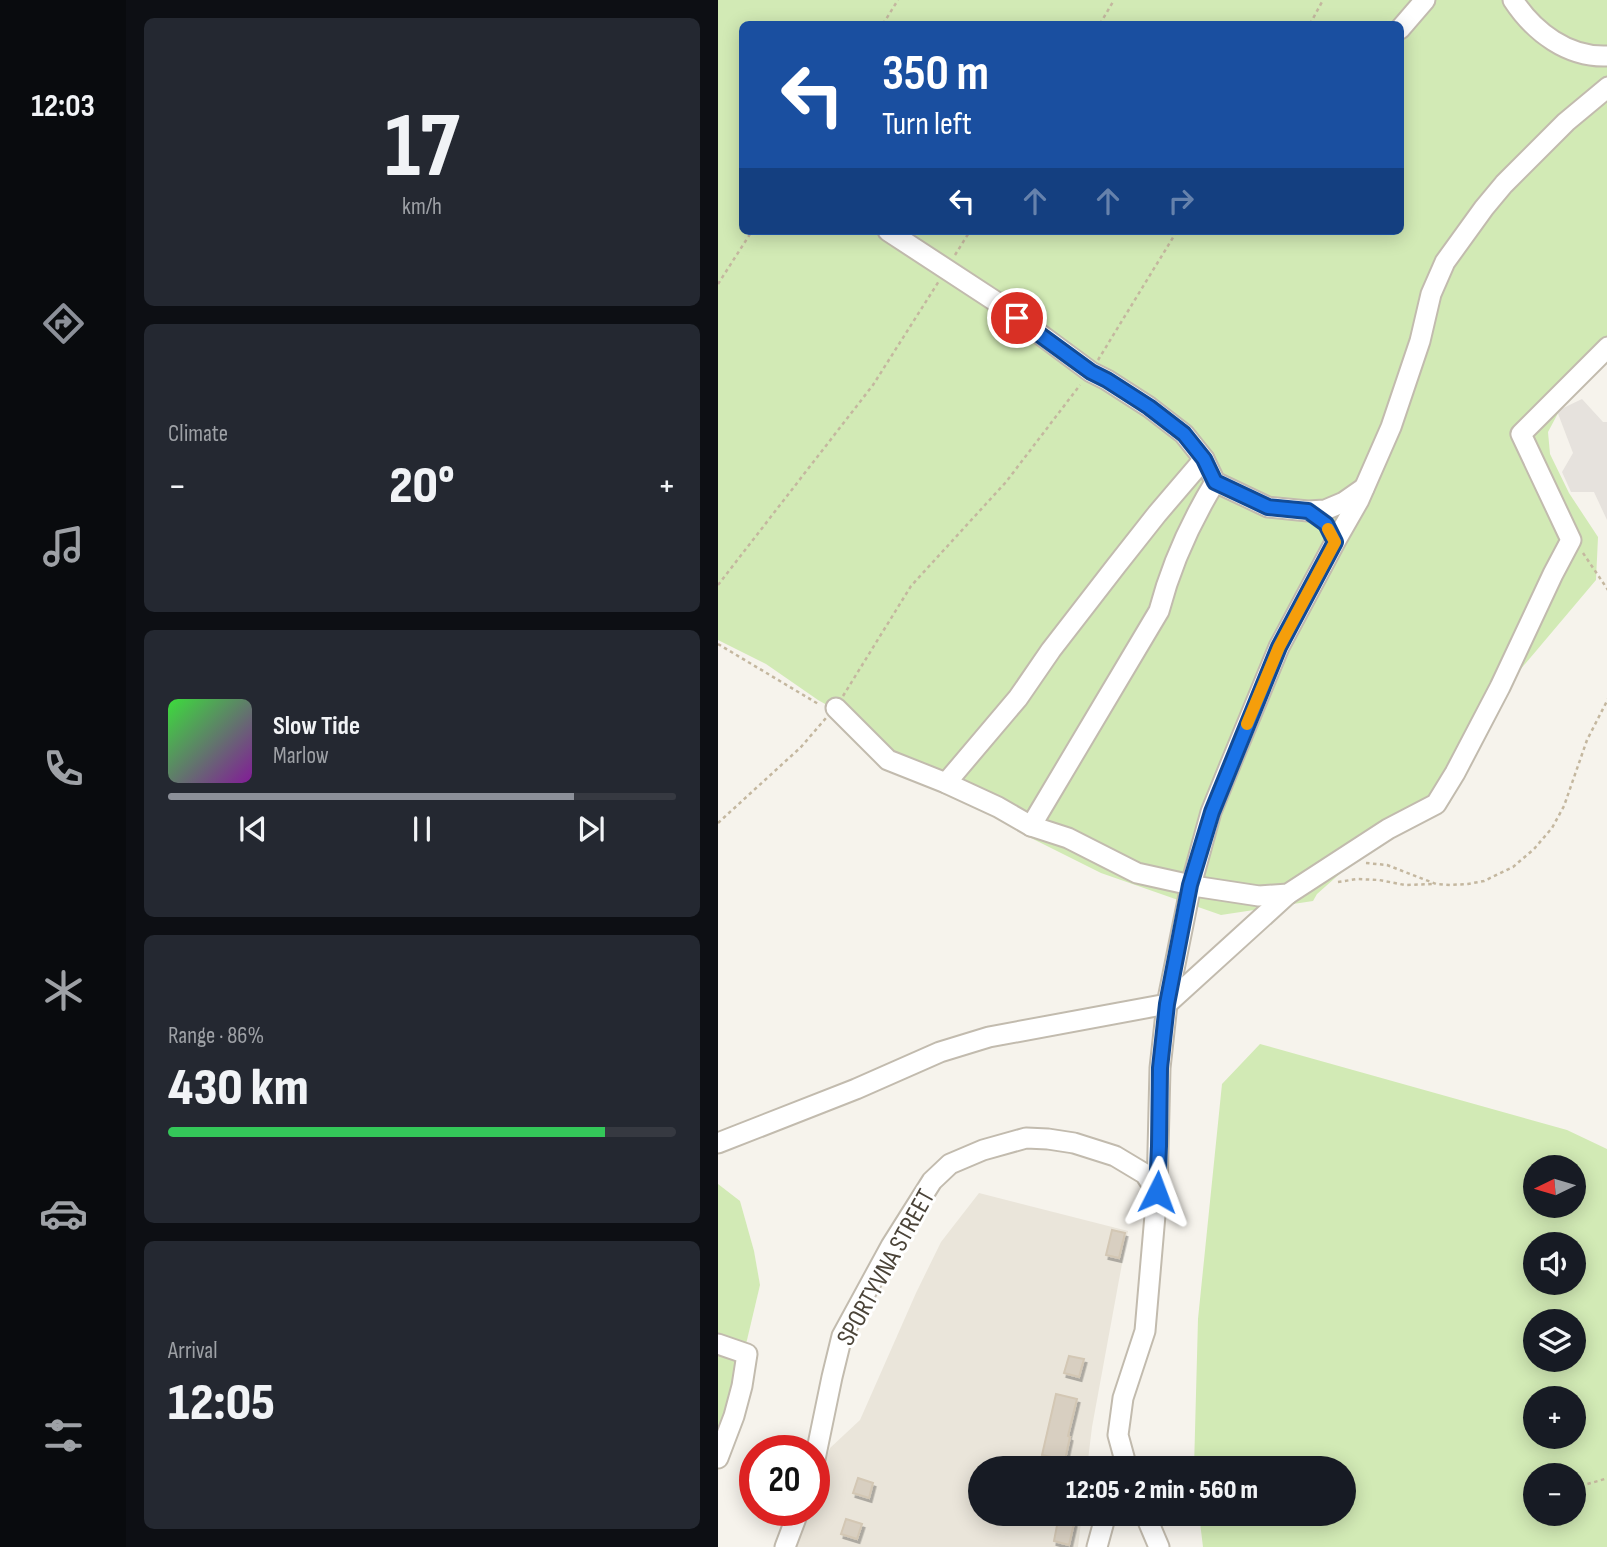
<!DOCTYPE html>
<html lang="en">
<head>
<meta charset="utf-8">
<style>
	:root { --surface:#171b24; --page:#242831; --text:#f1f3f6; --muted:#9ea1a6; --line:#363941; --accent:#8c9099 }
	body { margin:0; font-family:"Sofia Sans Condensed",sans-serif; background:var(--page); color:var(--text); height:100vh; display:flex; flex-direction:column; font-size:26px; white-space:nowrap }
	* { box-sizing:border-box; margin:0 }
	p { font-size:23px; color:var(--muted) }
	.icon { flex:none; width:38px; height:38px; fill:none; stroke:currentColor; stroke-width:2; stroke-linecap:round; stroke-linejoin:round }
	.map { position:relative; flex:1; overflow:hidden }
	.drawer { display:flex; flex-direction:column; gap:18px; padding:18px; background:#0d0f14; width:592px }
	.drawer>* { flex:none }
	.banner { position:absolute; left:21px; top:21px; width:665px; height:214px; border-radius:10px; box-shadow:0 4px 18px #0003; background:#1a4fa0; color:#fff; overflow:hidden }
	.needle { width:46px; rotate:265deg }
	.tools { position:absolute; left:805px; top:1155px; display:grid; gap:14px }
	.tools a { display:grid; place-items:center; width:63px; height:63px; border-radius:50%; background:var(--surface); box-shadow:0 4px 18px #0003; font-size:35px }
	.speed { position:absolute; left:21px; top:1435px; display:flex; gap:14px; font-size:35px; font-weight:700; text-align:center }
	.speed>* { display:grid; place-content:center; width:91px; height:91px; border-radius:50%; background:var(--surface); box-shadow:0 4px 18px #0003; line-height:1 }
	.speed .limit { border:10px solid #d22; background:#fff; color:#111 }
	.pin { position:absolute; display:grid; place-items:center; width:60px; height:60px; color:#fff; margin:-30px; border:4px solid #fff; border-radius:50%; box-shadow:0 2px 7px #0007 }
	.me { position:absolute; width:77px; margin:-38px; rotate:3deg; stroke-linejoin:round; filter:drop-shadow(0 0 5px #0008) }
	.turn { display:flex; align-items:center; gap:24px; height:147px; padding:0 28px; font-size:32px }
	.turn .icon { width:91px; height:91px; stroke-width:2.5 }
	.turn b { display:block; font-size:49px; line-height:60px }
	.lanes { display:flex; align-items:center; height:66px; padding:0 28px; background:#0003; justify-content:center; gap:35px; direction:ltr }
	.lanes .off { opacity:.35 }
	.big { font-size:52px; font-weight:800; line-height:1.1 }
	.drawer .tile { flex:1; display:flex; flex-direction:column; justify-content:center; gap:10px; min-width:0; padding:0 24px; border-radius:10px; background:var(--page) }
	.drawer .dial { align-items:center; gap:0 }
	.dial b { font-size:91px; line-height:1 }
	.song { display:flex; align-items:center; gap:21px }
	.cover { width:84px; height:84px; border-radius:10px; background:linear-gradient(135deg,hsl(120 70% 55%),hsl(290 70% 35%)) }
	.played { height:7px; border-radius:4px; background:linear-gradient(90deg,var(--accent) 80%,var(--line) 80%) }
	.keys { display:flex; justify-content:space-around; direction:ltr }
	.heat { display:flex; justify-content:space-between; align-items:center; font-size:38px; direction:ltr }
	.charge { height:10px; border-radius:5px; background:linear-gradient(90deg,#34c759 86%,var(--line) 0) }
	.trip { position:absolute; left:250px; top:1456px; width:388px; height:70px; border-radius:35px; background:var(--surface); box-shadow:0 4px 18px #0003; font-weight:800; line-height:70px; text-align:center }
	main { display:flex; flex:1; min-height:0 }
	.tabs { display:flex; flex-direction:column; width:126px; justify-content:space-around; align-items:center; background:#090b0e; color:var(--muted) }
	.tabs .icon { width:49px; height:49px }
	.tabs .selected { color:var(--accent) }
	.tabs b { font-size:32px; color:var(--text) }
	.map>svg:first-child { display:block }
	.residential { fill:#eae5da }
	.industrial { fill:#e6e2dd }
	.green { fill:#d2eab5; fill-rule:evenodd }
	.building { fill:#d8cfc1; stroke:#d3c7b4; stroke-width:2; filter:url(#shadow) }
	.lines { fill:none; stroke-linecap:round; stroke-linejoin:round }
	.minor-casing { stroke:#c2bbae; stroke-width:23 }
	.path { stroke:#c4b79f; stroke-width:2.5; stroke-dasharray:3.5 3.5; stroke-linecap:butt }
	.minor { stroke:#fff; stroke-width:19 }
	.route-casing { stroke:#114b97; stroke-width:18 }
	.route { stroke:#1a73e8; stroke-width:12 }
	.slow { stroke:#f59e0b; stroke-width:12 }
	.labels { text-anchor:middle; stroke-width:6; stroke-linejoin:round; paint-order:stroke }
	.street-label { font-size:26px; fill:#4b4439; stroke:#fff }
</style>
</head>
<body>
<main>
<nav class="tabs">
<b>12:03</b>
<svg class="icon selected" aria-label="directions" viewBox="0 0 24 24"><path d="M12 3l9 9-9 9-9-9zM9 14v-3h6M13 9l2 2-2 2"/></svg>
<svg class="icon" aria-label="music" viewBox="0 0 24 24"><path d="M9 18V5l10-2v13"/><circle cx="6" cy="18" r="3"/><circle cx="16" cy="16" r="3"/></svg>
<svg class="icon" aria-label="phone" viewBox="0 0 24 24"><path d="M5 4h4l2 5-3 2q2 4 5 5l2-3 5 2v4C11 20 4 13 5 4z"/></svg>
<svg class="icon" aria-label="climate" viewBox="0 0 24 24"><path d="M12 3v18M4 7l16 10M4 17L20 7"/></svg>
<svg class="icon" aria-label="car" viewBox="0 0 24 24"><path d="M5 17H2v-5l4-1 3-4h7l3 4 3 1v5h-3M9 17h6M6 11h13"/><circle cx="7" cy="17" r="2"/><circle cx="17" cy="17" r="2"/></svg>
<svg class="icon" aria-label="filters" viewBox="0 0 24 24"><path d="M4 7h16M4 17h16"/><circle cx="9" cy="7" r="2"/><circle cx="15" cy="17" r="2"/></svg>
</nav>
<section class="drawer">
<div class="tile dial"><b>17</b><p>km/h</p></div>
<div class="tile"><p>Climate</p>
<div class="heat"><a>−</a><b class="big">20°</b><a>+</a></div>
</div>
<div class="tile">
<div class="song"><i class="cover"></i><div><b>Slow Tide</b><p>Marlow</p></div></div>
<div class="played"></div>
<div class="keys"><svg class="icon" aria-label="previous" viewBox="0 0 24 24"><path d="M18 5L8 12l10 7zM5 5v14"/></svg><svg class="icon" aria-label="pause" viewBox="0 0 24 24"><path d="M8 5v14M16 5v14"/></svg><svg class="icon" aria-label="next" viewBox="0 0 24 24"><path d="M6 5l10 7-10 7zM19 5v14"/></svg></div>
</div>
<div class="tile"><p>Range · 86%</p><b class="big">430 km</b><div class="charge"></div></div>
<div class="tile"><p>Arrival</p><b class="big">12:05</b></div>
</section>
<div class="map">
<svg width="890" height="1547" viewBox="0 0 890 1547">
	<defs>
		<filter id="shadow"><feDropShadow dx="2.5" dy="4" stdDeviation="0" flood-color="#0004"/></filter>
	</defs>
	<rect width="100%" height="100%" fill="#f6f3ec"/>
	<polygon class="residential" points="261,1193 410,1231 374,1427 369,1468 262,1468 262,1514 364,1514 360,1547 76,1547 90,1510 96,1510 96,1492 112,1448 142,1420 198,1293 223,1242"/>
	<polygon class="industrial" points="864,399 885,422 889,422 889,520 876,492 853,492 844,472 855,453 839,411"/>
	<g class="green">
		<path d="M0,0H889V359L864,387L847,400L830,432L832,454L851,493L880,537L878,580L785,690L732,803L652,847L599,894L595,901L503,915L383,873L305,834L252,787L181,760L139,722L100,700L48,664L0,640ZM24,24H682V231H24Z"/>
		<path d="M542,1044L849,1130L889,1149V1547H485L481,1514H626V1468H476L480,1319L504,1084ZM817,1167H856V1206H817ZM817,1244H856V1283H817ZM817,1321H856V1360H817ZM817,1398H856V1437H817ZM817,1475H856V1514H817Z"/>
		<polygon points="0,1184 22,1201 36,1251 42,1285 29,1340 0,1430"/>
	</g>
	<g class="building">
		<polygon points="394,1230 407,1233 401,1258 388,1255"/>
		<polygon points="351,1356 366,1359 361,1377 346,1373"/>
		<polygon points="338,1394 359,1399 350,1436 352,1437 347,1460 324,1455"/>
		<polygon points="140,1478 155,1483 151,1498 135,1493"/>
		<polygon points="128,1519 144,1524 139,1539 123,1534"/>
		<polygon points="340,1520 356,1523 351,1545 336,1541"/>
	</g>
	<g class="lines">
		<g class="minor-casing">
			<g id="minor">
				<path d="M795,0C816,32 850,58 890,56"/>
				<polyline points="682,29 707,0"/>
				<polyline points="170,231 277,301 373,372 389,380 431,407 466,434 486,459 497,482 550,507 590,511 607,510 626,502 646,488"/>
				<polyline points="118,708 170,760 228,783 280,807 313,826 350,838 419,873 482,887 541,896 570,894 670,829 718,804 737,773 782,687 835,574 853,540 803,434 890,347"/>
				<polyline points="228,783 300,698 333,650 398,566 439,514 486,459"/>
				<path d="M313,826L441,611C453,565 472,523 497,482"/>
				<polyline points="0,1143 138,1089 222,1052 271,1037 449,1004 570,894"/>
				<polyline points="439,1192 442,1068 449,1004 473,885 493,812 515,758 561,647 617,542 641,500 673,427 702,341 713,294 727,262 766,208 786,184 848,122 890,87"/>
				<polyline points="0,1344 29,1354 24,1386 16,1416 0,1458"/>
				<polyline points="96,1464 114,1377 124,1336 173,1246 214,1181 232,1164 265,1150 308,1138 330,1139 356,1143 397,1156 427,1174 439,1192 427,1331 405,1398 400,1435 409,1468"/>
				<polyline points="427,1514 441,1547"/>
				<polyline points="67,1547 81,1510"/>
				<polyline points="379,1547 388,1514"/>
			</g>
		</g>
		<g class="path">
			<polyline points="165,24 180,0"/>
			<polyline points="382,24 396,0"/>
			<polyline points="592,24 605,0"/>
			<polyline points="237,255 252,231"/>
			<polyline points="0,284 34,231"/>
			<polyline points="380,360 459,231"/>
			<polyline points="865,553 890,590"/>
			<polyline points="0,585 155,385 221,281"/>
			<polyline points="0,644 102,705"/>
			<polyline points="125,696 193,586 288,482 362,385"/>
			<polyline points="0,823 83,747 108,718"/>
			<polyline points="648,863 669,865 718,884 732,885 750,884 766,881 795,867 816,849 834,828 846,806 869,740 890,699"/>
			<polyline points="620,882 639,879 661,880 687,885 715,884"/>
			<polyline points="856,1488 890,1478"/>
		</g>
		<use href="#minor" class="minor"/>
	</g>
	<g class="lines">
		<g class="route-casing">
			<polyline id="route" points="299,318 373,372 389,380 431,407 466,434 486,459 497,482 550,507 590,511 608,524 617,542 561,647 494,812 472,885 449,1004 442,1068 441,1146 439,1192"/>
		</g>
		<use href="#route" class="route"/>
		<polyline class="slow" points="529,724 561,647 617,542 610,529"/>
	</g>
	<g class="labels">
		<g class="street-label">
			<text transform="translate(167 1267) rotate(-61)" y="9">SPORTYVNA STREET</text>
		</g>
	</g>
</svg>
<div class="tools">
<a><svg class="needle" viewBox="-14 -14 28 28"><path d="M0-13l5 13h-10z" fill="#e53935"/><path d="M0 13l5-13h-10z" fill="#9ea1a6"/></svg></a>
<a><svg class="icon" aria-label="sound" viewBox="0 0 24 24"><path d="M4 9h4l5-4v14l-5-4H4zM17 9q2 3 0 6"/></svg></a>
<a><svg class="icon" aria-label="layers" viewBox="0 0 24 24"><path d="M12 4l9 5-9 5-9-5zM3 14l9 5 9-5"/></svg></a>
<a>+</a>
<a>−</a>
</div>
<div class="speed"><div class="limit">20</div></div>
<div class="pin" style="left:299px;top:318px;background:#d93025"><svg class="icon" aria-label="arrive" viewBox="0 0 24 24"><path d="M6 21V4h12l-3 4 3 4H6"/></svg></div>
<svg class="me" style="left:439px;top:1192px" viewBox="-20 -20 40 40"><path d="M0-17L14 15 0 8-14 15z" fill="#1a73e8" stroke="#fff" stroke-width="4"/></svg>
<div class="trip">12:05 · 2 min · 560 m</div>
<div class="banner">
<div class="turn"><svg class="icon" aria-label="left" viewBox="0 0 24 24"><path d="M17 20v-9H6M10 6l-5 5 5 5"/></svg><div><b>350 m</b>Turn left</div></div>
<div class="lanes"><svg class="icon" aria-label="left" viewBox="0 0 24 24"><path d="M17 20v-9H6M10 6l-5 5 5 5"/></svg><svg class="icon off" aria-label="ahead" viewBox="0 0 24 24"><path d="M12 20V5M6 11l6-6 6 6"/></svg><svg class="icon off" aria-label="ahead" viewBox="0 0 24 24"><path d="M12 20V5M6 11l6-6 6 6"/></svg><svg class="icon off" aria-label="right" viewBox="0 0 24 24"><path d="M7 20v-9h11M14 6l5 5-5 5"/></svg></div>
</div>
</div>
</main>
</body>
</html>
